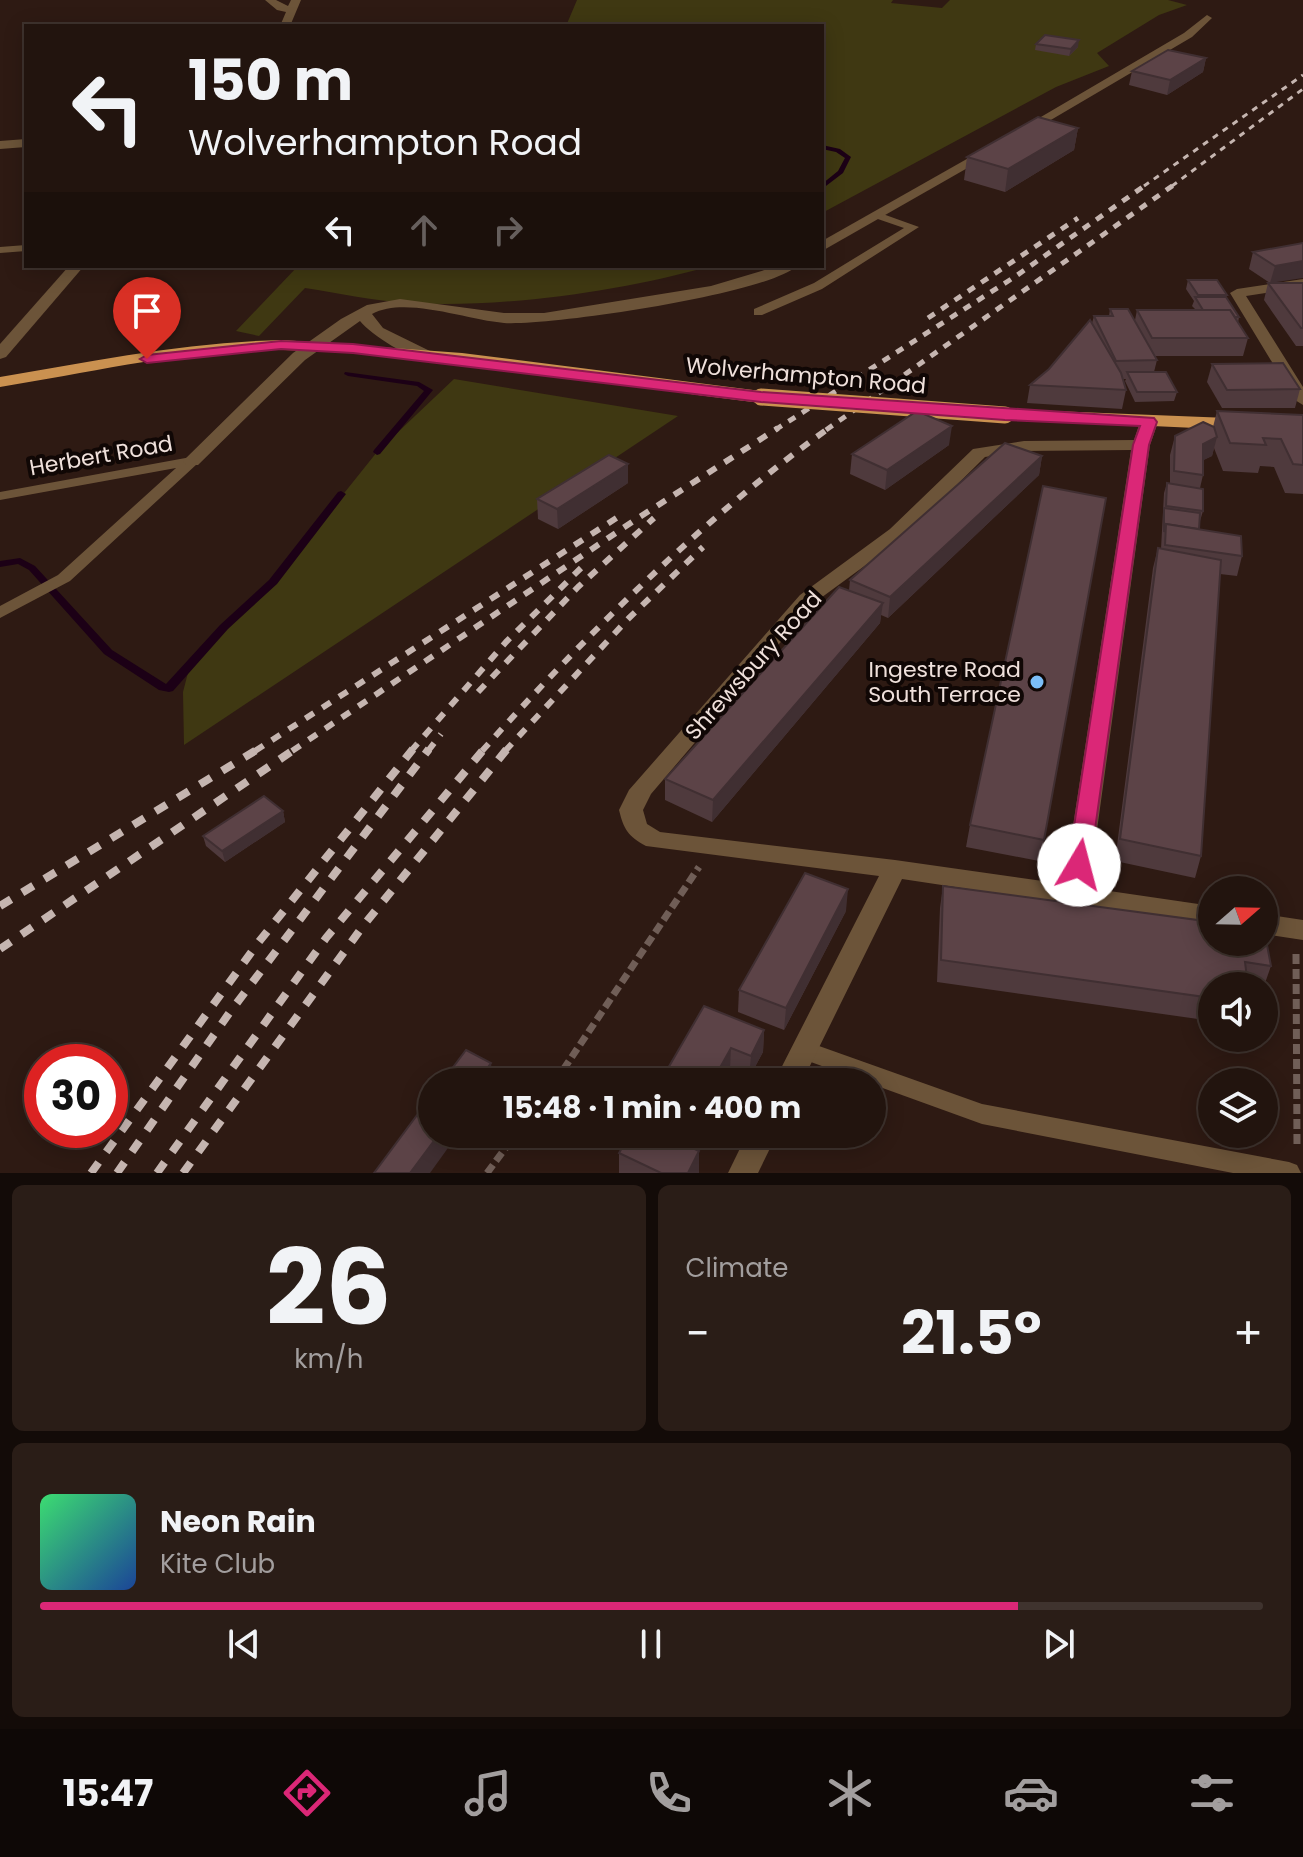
<!DOCTYPE html>
<html lang="en">
<head>
<meta charset="utf-8">
<style>
	:root { --surface:#22140e; --page:#2a1d17; --text:#f1f3f6; --muted:#a29e9e; --line:#3f332e; --accent:#db2777 }
	body { margin:0; font-family:Poppins,sans-serif; background:var(--page); color:var(--text); height:100vh; display:flex; flex-direction:column; font-size:30px; white-space:nowrap }
	* { box-sizing:border-box; margin:0 }
	p { font-size:26px; color:var(--muted) }
	.icon { flex:none; width:44px; height:44px; fill:none; stroke:currentColor; stroke-width:2; stroke-linecap:round; stroke-linejoin:round }
	.map { position:relative; height:1173px; overflow:hidden }
	.side { display:flex; flex-direction:column; gap:12px; padding:12px; background:#130b08; flex:1 }
	.side>* { flex:none }
	.top-card { position:absolute; left:24px; top:24px; width:800px; height:244px; border-radius:0px; box-shadow:0 4px 20px #0003,0 0 0 2px var(--line); background:#22140e; color:var(--text); overflow:hidden }
	.needle { width:52px; rotate:70deg }
	.fabs { position:absolute; left:1198px; top:876px; display:grid; gap:16px }
	.fabs a { display:grid; place-items:center; width:80px; height:80px; border-radius:50%; background:var(--surface); box-shadow:0 4px 20px #0003,0 0 0 2px var(--line); font-size:40px }
	.speed { position:absolute; left:24px; top:1044px; display:flex; gap:16px; font-size:40px; font-weight:700; text-align:center }
	.speed>* { display:grid; place-content:center; width:104px; height:104px; border-radius:50%; background:var(--surface); box-shadow:0 4px 20px #0003,0 0 0 2px var(--line); line-height:1 }
	.speed .limit { border:12px solid #d22; background:#fff; color:#111 }
	.pin { position:absolute; display:grid; place-items:center; width:68px; height:68px; color:#fff; margin:-82px -34px; border-radius:50% 50% 50% 0; rotate:-45deg; box-shadow:0 0 8px #0007 }
	.pin .icon { rotate:45deg }
	.me { position:absolute; width:88px; margin:-44px; rotate:8deg; stroke-linejoin:round; filter:drop-shadow(0 0 6px #0008) }
	.turn { display:flex; align-items:center; gap:28px; height:168px; padding:0 32px; font-size:36px }
	.turn .icon { width:104px; height:104px; stroke-width:2.5 }
	.turn b { display:block; font-size:56px; line-height:68px }
	.lanes { display:flex; align-items:center; height:76px; padding:0 32px; background:#0003; justify-content:center; gap:40px; direction:ltr }
	.lanes .off { opacity:.35 }
	.big { font-size:60px; font-weight:700; line-height:1.1 }
	.side .tile { flex:1; display:flex; flex-direction:column; justify-content:center; gap:12px; min-width:0; padding:0 28px; border-radius:12px; background:var(--page) }
	.side .dial { align-items:center; gap:0 }
	.dial b { font-size:104px; line-height:1 }
	.song { display:flex; align-items:center; gap:24px }
	.cover { width:96px; height:96px; border-radius:12px; background:linear-gradient(135deg,hsl(140 70% 55%),hsl(220 70% 35%)) }
	.played { height:8px; border-radius:4px; background:linear-gradient(90deg,var(--accent) 80%,var(--line) 80%) }
	.keys { display:flex; justify-content:space-around; direction:ltr }
	.heat { display:flex; justify-content:space-between; align-items:center; font-size:44px; direction:ltr }
	.side .tiles { flex:1; display:grid; gap:12px; grid-template-columns:1fr 1fr }
	.tile:last-child { grid-column:span 2 }
	.trip { position:absolute; left:418px; top:1068px; width:468px; height:80px; border-radius:40px; background:var(--surface); box-shadow:0 4px 20px #0003,0 0 0 2px var(--line); font-weight:700; line-height:80px; text-align:center }
	.menu { display:flex; height:128px; justify-content:space-around; align-items:center; background:#0e0806; color:var(--muted) }
	.menu .icon { width:56px; height:56px }
	.menu .current { color:var(--accent) }
	.menu b { font-size:36px; color:var(--text) }
	.map>svg:first-child { display:block }
	.green { fill:#3f3812 }
	.lines { fill:none; stroke-linecap:round; stroke-linejoin:round }
	.stream { fill:#1c0016; fill-rule:evenodd }
	.path { stroke:#705e57; stroke-width:7; stroke-dasharray:10 5; stroke-linecap:butt }
	.service { fill:#6c5439; fill-rule:evenodd }
	.minor { fill:#6c5439; fill-rule:evenodd }
	.trunk { fill:#ca9150; fill-rule:evenodd }
	.rail-far3 { stroke:#c5b5b0; stroke-width:3; stroke-dasharray:6 6; stroke-linecap:butt }
	.rail-far2 { stroke:#c5b5b0; stroke-width:5; stroke-dasharray:8 8; stroke-linecap:butt }
	.rail-far1 { stroke:#c5b5b0; stroke-width:6; stroke-dasharray:10 10; stroke-linecap:butt }
	.rail { stroke:#c5b5b0; stroke-width:8; stroke-dasharray:13 13; stroke-linecap:butt }
	.trunk-bridge { stroke:#ca9150; stroke-width:17 }
	.wall { fill:#4f3a3d }
	.shaded-wall { fill:#402f32 }
	.building { fill:#5c4347; stroke:#402f32; stroke-width:2 }
	.route { fill:#db2777; stroke:#8e194d; stroke-width:2 }
	.poi-dot { fill:#7bbef8; stroke:#100705; stroke-width:3 }
	.labels { text-anchor:middle; stroke-width:8; stroke-linejoin:round; paint-order:stroke }
	.street-label { font-size:22px; fill:#efe0db; stroke:#100705 }
	.poi-label { font-size:22px; fill:#efe0db; stroke:#100705; text-anchor:end }
</style>
</head>
<body>
<div class="map">
<svg width="1303" height="1173" viewBox="0 0 1303 1173">
	<rect width="100%" height="100%" fill="#2e1a13"/>
	<g class="green">
		<polygon points="577,0 893,0 891,3 942,8 950,0 1168,0 1187,5 1159,15 1097,53 1109,66 1056,87 822,213 822,26 566,26"/>
		<path d="M298,266H711C618,292 504,308 408,303C374,301 339,293 305,288L259,336L236,331Z"/>
		<polygon points="454,379 678,416 184,745 183,692 190,665 224,627 273,582 377,452"/>
	</g>
	<g class="lines">
		<g class="stream">
			<polygon points="822,145 840,149 851,157 843,173 822,189 822,184 838,171 845,158 836,152 822,149"/>
			<polygon points="345,372 419,382 433,390 380,454 377,455 373,452 374,450 424,391 417,386 348,376 344,374"/>
			<polygon points="341,491 346,494 277,584 228,629 173,691 169,692 159,690 104,654 29,570 18,564 0,567 0,561 20,558 35,566 112,650 166,684 220,625 269,580 338,492"/>
		</g>
		<g class="path">
			<polyline points="1296,954 1297,1148"/>
			<polyline points="555,1082 699,867"/>
			<polyline points="487,1173 516,1134"/>
		</g>
		<g class="service">
			<polygon points="872,213 880,213 919,227 822,289 762,315 754,315 754,309 814,283 904,228 872,217"/>
			<polygon points="26,245 26,251 0,253 0,247"/>
			<polygon points="191,457 197,458 199,461 197,464 70,581 0,618 0,606 58,575 176,468 0,500 0,492"/>
			<polygon points="805,1041 982,1104 1289,1162 1297,1165 1301,1173 1233,1173 982,1124 797,1057 794,1050 797,1043"/>
		</g>
		<g class="minor">
			<polygon points="265,0 276,0 288,6 291,0 301,0 290,26 280,26 286,12 277,10"/>
			<polygon points="1207,15 1212,18 1192,37 1027,134 1017,131 1184,33"/>
			<polygon points="26,139 26,147 0,149 0,141"/>
			<polygon points="988,147 994,151 992,154 822,251 822,241"/>
			<polygon points="69,266 84,266 6,357 0,359 0,344"/>
			<path d="M778,266H797C767,294 551,326 504,323C466,320 406,296 372,314L383,328L436,354V360C416,364 372,336 360,321L305,360L198,465H186L183,461L293,353L341,319L367,305L400,299L504,313H544L711,286Z"/>
			<polygon points="1303,279 1303,287 1246,296 1303,387 1303,405 1295,400 1230,293 1237,289"/>
			<path d="M1149,417L1158,422L1150,445L1089,888L1212,906V926L902,879L802,1082H774L879,876L646,846C628,836 624,830 619,810L629,790L800,595L890,529L973,449L1024,441L1134,440L1140,422ZM1131,450L1064,884L895,860L660,832L647,824L643,810L651,794L814,603L904,537L985,457L1024,451Z"/>
			<polygon points="1264,914 1303,920 1303,940 1264,934"/>
			<polygon points="747,1134 777,1134 758,1173 728,1173"/>
		</g>
		<g class="trunk">
			<path d="M283,340L462,353L761,391L770,397L761,403C602,384 443,352 283,350C188,349 94,372 0,387V377C94,361 187,342 283,340Z"/>
			<polygon points="1005,409 1303,421 1303,433 998,419 996,415"/>
		</g>
		<g class="rail-far3">
			<polyline points="1144,186 1303,75"/>
			<polyline points="1172,186 1303,89"/>
		</g>
		<g class="rail-far2">
			<polyline points="928,318 1078,218"/>
			<polyline points="775,430 1016,276 1147,184"/>
			<polyline points="826,430 1175,184"/>
		</g>
		<g class="rail-far1">
			<polyline points="478,692 578,587 654,518"/>
			<polyline points="255,751 618,517"/>
			<polyline points="292,751 635,520 778,428"/>
			<polyline points="411,751 506,642 581,568"/>
			<polyline points="428,751 441,734"/>
			<path d="M482,751C584,637 704,517 829,428"/>
			<polyline points="505,751 629,618 703,547"/>
		</g>
		<g class="rail">
			<polyline points="0,906 258,749"/>
			<polyline points="0,949 295,749"/>
			<polyline points="91,1173 258,943 413,749"/>
			<polyline points="117,1173 230,1012 429,749"/>
			<polyline points="157,1173 326,938 484,749"/>
			<polyline points="183,1173 363,926 507,749"/>
		</g>
		<polyline class="trunk-bridge" points="761,397 1005,415"/>
	</g>
	<g class="wall">
		<polygon points="1036,44 1078,47 1069,56 1035,50"/>
		<polygon points="1206,58 1203,72 1167,95 1129,85 1132,71"/>
		<polygon points="1078,128 1074,150 1005,192 964,180 967,157"/>
		<polygon points="1303,243 1272,283 1303,283 1303,346 1296,346 1264,300 1268,283 1270,283 1249,269 1253,252"/>
		<polygon points="1188,280 1227,295 1226,297 1239,317 1238,323 1248,338 1243,356 1154,356 1157,360 1154,372 1177,392 1174,401 1135,402 1125,381 1126,379 1123,379 1126,390 1122,409 1027,403 1030,385 1049,369 1092,323 1094,316 1109,316 1110,309 1135,320 1137,310 1196,310 1192,306 1194,301 1186,289"/>
		<polygon points="1212,364 1300,389 1295,408 1222,408 1207,382"/>
		<polygon points="1217,411 1303,415 1303,494 1285,493 1274,467 1260,466 1258,473 1223,471 1214,448 1212,456 1203,460 1203,475 1200,488 1203,511 1200,521 1199,521 1199,529 1242,556 1237,576 1220,574 1201,856 1195,878 1115,861 1153,568 1158,548 1161,549 1164,493 1167,483 1170,484 1170,455 1175,436 1213,427"/>
		<polygon points="949,445 885,490 850,474 852,454"/>
		<polygon points="1042,456 1039,475 888,618 881,615 880,623 712,822 665,800 665,779 849,590 850,580"/>
		<polygon points="628,483 558,529 538,519 537,499"/>
		<polygon points="283,811 285,822 225,862 206,846 203,836"/>
		<polygon points="970,825 1044,840 1039,861 966,847"/>
		<polygon points="943,886 1271,966 1264,986 1212,986 1212,1021 937,982 940,908"/>
		<polygon points="846,911 784,1030 738,1012 739,990"/>
		<polygon points="764,1030 763,1052 749,1078 730,1069 723,1082 660,1082"/>
		<polygon points="630,1134 695,1134 688,1146 699,1173 619,1173 619,1153"/>
	</g>
	<g class="shaded-wall">
		<polygon points="1079,40 1078,47 1069,56 1071,49"/>
		<polygon points="1206,58 1203,72 1167,95 1170,80"/>
		<polygon points="1078,128 1074,150 1005,192 1008,169"/>
		<polygon points="1303,261 1303,278 1270,283 1275,266"/>
		<polygon points="952,426 949,445 885,490 887,470"/>
		<polygon points="1217,437 1212,456 1198,463 1203,444"/>
		<polygon points="1042,456 1039,475 888,618 890,597"/>
		<polygon points="628,464 628,483 558,529 557,509"/>
		<polygon points="883,603 880,623 712,822 713,800"/>
		<polygon points="283,811 285,822 225,862 222,851"/>
		<polygon points="848,889 846,911 784,1030 786,1008"/>
		<polygon points="764,1030 763,1052 749,1078 751,1056"/>
		<polygon points="731,1048 730,1069 723,1082 712,1082"/>
		<polygon points="491,1063 493,1082 477,1082"/>
		<polygon points="439,1134 458,1134 430,1173 410,1173"/>
		<polygon points="683,1134 695,1134 678,1164 679,1142"/>
		<polygon points="699,1151 699,1173 688,1173"/>
	</g>
	<g class="building">
		<polygon points="1045,35 1079,40 1071,49 1036,44"/>
		<polygon points="1168,50 1206,58 1170,80 1132,71"/>
		<polygon points="1038,117 1078,128 1008,169 967,157"/>
		<polygon points="1303,243 1303,261 1275,266 1253,252"/>
		<polygon points="1188,280 1217,280 1227,295 1198,295"/>
		<polygon points="1268,283 1303,283 1303,328 1301,328"/>
		<polygon points="1195,297 1226,297 1239,317 1235,317 1230,310 1203,310"/>
		<polygon points="1110,309 1128,309 1157,360 1116,361 1094,316 1113,316"/>
		<polygon points="1137,310 1230,310 1248,338 1152,338"/>
		<polygon points="1090,320 1121,373 1126,390 1030,385 1049,369"/>
		<polygon points="1283,363 1300,389 1227,390 1212,364"/>
		<polygon points="1127,372 1166,372 1177,392 1137,392"/>
		<polygon points="917,411 952,426 887,470 852,454"/>
		<polygon points="1217,411 1303,415 1303,465 1293,464 1281,439 1263,438 1266,445 1230,443"/>
		<polygon points="1203,422 1214,427 1217,437 1203,444 1203,475 1174,471 1175,436"/>
		<polygon points="1005,443 1042,456 890,597 850,580"/>
		<polygon points="609,455 628,464 557,509 537,499"/>
		<polygon points="1167,483 1203,489 1203,511 1166,506"/>
		<polygon points="1043,486 1106,498 1044,840 970,825"/>
		<polygon points="1164,508 1200,513 1199,529 1166,524 1164,532"/>
		<polygon points="1166,524 1241,536 1242,556 1165,545"/>
		<polygon points="1158,548 1221,560 1201,856 1120,839"/>
		<polygon points="839,587 883,603 713,800 665,779"/>
		<polygon points="264,796 283,811 222,851 203,836"/>
		<polygon points="805,873 848,889 786,1008 739,990"/>
		<polygon points="943,886 1212,922 1212,942 1264,942 1264,929 1271,966 1245,962 1248,986 1212,986 1212,998 941,960"/>
		<polygon points="704,1006 764,1030 751,1056 731,1048 712,1082 660,1082"/>
		<polygon points="466,1050 491,1063 477,1082 442,1082"/>
		<polygon points="432,1095 432,1134 439,1134 410,1173 374,1173"/>
		<polygon points="630,1134 683,1134 679,1142 699,1151 688,1173 661,1173 619,1153"/>
	</g>
	<polygon class="route" points="281,341 353,344 761,392 1154,418 1157,422 1149,445 1090,865 1087,871 1079,874 1071,871 1068,865 1133,445 1140,426 1005,420 761,402 353,353 281,349 147,363 140,359 147,355"/>
	<circle class="poi-dot" cx="1037" cy="682" r="8"/>
	<g class="labels">
		<g class="street-label">
			<text transform="translate(806 375) rotate(5)" y="8">Wolverhampton Road</text>
			<text transform="translate(101 455) rotate(-10)" y="8">Herbert Road</text>
			<text transform="translate(753 665) rotate(-48)" y="8">Shrewsbury Road</text>
		</g>
		<g class="poi-label">
			<text x="1021" y="677">Ingestre Road<tspan x="1021" dy="25">South Terrace</tspan></text>
		</g>
	</g>
</svg>
<div class="fabs">
<a><svg class="needle" viewBox="-14 -14 28 28"><path d="M0-13l5 13h-10z" fill="#e53935"/><path d="M0 13l5-13h-10z" fill="#a29e9e"/></svg></a>
<a><svg class="icon" aria-label="sound" viewBox="0 0 24 24"><path d="M4 9h4l5-4v14l-5-4H4zM17 9q2 3 0 6"/></svg></a>
<a><svg class="icon" aria-label="layers" viewBox="0 0 24 24"><path d="M12 4l9 5-9 5-9-5zM3 14l9 5 9-5"/></svg></a>
</div>
<div class="speed"><div class="limit">30</div></div>
<div class="pin" style="left:147px;top:359px;background:#d93025"><svg class="icon" aria-label="arrive" viewBox="0 0 24 24"><path d="M6 21V4h12l-3 4 3 4H6"/></svg></div>
<svg class="me" style="left:1079px;top:865px" viewBox="-20 -20 40 40"><circle r="19" fill="#fff"/><path d="M0-13L10 11 0 6-10 11z" fill="#db2777"/></svg>
<div class="trip">15:48 · 1 min · 400 m</div>
<div class="top-card">
<div class="turn"><svg class="icon" aria-label="left" viewBox="0 0 24 24"><path d="M17 20v-9H6M10 6l-5 5 5 5"/></svg><div><b>150 m</b>Wolverhampton Road</div></div>
<div class="lanes"><svg class="icon" aria-label="left" viewBox="0 0 24 24"><path d="M17 20v-9H6M10 6l-5 5 5 5"/></svg><svg class="icon off" aria-label="ahead" viewBox="0 0 24 24"><path d="M12 20V5M6 11l6-6 6 6"/></svg><svg class="icon off" aria-label="right" viewBox="0 0 24 24"><path d="M7 20v-9h11M14 6l5 5-5 5"/></svg></div>
</div>
</div>
<section class="side">
<div class="tiles">
<div class="tile dial"><b>26</b><p>km/h</p></div>
<div class="tile"><p>Climate</p>
<div class="heat"><a>−</a><b class="big">21.5°</b><a>+</a></div>
</div>
<div class="tile">
<div class="song"><i class="cover"></i><div><b>Neon Rain</b><p>Kite Club</p></div></div>
<div class="played"></div>
<div class="keys"><svg class="icon" aria-label="previous" viewBox="0 0 24 24"><path d="M18 5L8 12l10 7zM5 5v14"/></svg><svg class="icon" aria-label="pause" viewBox="0 0 24 24"><path d="M8 5v14M16 5v14"/></svg><svg class="icon" aria-label="next" viewBox="0 0 24 24"><path d="M6 5l10 7-10 7zM19 5v14"/></svg></div>
</div>
</div>
</section>
<nav class="menu">
<b>15:47</b>
<svg class="icon current" aria-label="directions" viewBox="0 0 24 24"><path d="M12 3l9 9-9 9-9-9zM9 14v-3h6M13 9l2 2-2 2"/></svg>
<svg class="icon" aria-label="music" viewBox="0 0 24 24"><path d="M9 18V5l10-2v13"/><circle cx="6" cy="18" r="3"/><circle cx="16" cy="16" r="3"/></svg>
<svg class="icon" aria-label="phone" viewBox="0 0 24 24"><path d="M5 4h4l2 5-3 2q2 4 5 5l2-3 5 2v4C11 20 4 13 5 4z"/></svg>
<svg class="icon" aria-label="climate" viewBox="0 0 24 24"><path d="M12 3v18M4 7l16 10M4 17L20 7"/></svg>
<svg class="icon" aria-label="car" viewBox="0 0 24 24"><path d="M5 17H2v-5l4-1 3-4h7l3 4 3 1v5h-3M9 17h6M6 11h13"/><circle cx="7" cy="17" r="2"/><circle cx="17" cy="17" r="2"/></svg>
<svg class="icon" aria-label="filters" viewBox="0 0 24 24"><path d="M4 7h16M4 17h16"/><circle cx="9" cy="7" r="2"/><circle cx="15" cy="17" r="2"/></svg>
</nav>
</body>
</html>
